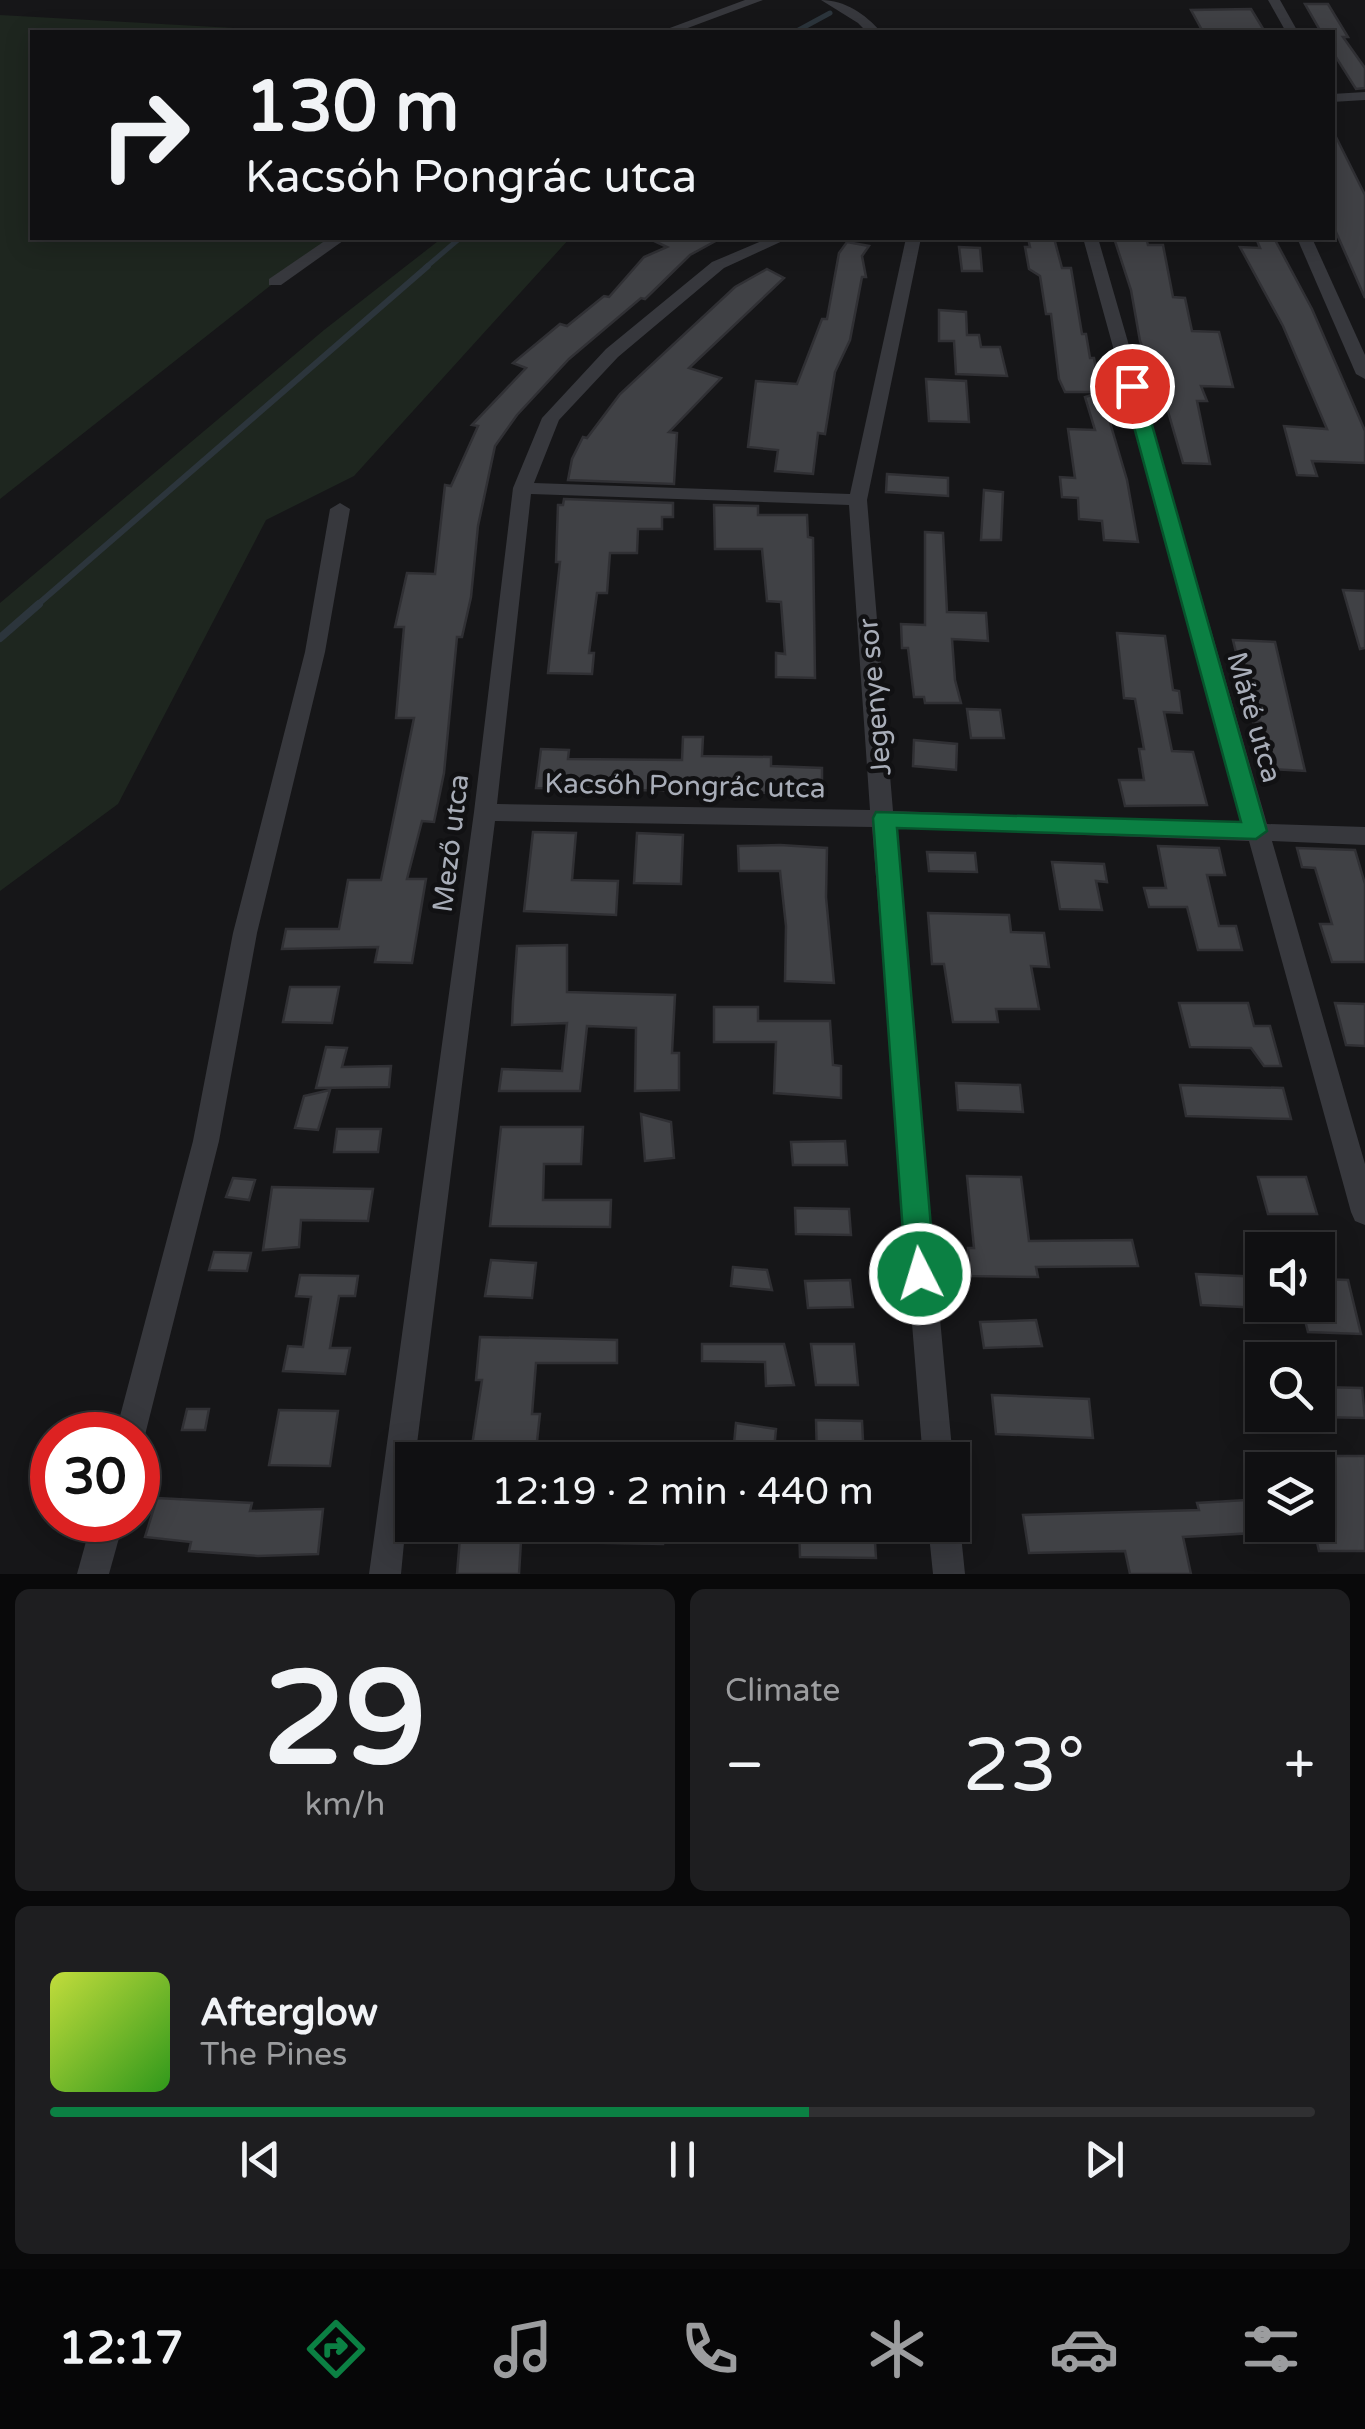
<!DOCTYPE html>
<html lang="en">
<head>
<meta charset="utf-8">
<style>
	:root { --surface:#101012; --page:#1e1e20; --text:#f1f3f6; --muted:#9c9d9f; --line:#303032; --accent:#0b8043 }
	body { margin:0; font-family:"Varela Round",sans-serif; background:var(--page); color:var(--text); height:100vh; display:flex; flex-direction:column; font-size:38px; white-space:nowrap }
	* { box-sizing:border-box; margin:0 }
	p { font-size:32px; color:var(--muted) }
	.icon { flex:none; width:55px; height:55px; fill:none; stroke:currentColor; stroke-width:2; stroke-linecap:round; stroke-linejoin:round }
	.map { position:relative; height:1574px; overflow:hidden }
	.side { display:flex; flex-direction:column; gap:15px; padding:15px; background:#09090a; flex:1 }
	.side>* { flex:none }
	.guide { position:absolute; left:30px; top:30px; width:1305px; height:210px; border-radius:0px; box-shadow:0 5px 25px #0003,0 0 0 2px var(--line); background:#101012; color:var(--text); overflow:hidden }
	.tools { position:absolute; left:1245px; top:1232px; display:grid; gap:20px }
	.tools a { display:grid; place-items:center; width:90px; height:90px; border-radius:0px; background:var(--surface); box-shadow:0 5px 25px #0003,0 0 0 2px var(--line); font-size:50px }
	.speed { position:absolute; left:30px; top:1412px; display:flex; gap:20px; font-size:50px; font-weight:700; text-align:center }
	.speed>* { display:grid; place-content:center; width:130px; height:130px; border-radius:50%; background:var(--surface); box-shadow:0 5px 25px #0003,0 0 0 2px var(--line); line-height:1 }
	.speed .limit { border:15px solid #d22; background:#fff; color:#111 }
	.pin { position:absolute; display:grid; place-items:center; width:85px; height:85px; color:#fff; margin:-42px; border:5px solid #fff; border-radius:50%; box-shadow:0 2px 10px #0007 }
	.me { position:absolute; width:110px; margin:-55px; rotate:355deg; stroke-linejoin:round; filter:drop-shadow(0 0 8px #0008) }
	.turn { display:flex; align-items:center; gap:35px; height:210px; padding:0 50px; font-size:45px }
	.turn .icon { width:130px; height:130px; stroke-width:2.5 }
	.turn b { display:block; font-size:70px; line-height:85px }
	.big { font-size:75px; font-weight:600; line-height:1.1 }
	.side .widget { flex:1; display:flex; flex-direction:column; justify-content:center; gap:15px; min-width:0; padding:0 35px; border-radius:15px; background:var(--page) }
	.side .dial { align-items:center; gap:0 }
	.dial b { font-size:130px; line-height:1 }
	.song { display:flex; align-items:center; gap:30px }
	.cover { width:120px; height:120px; border-radius:15px; background:linear-gradient(135deg,hsl(70 70% 55%),hsl(110 70% 35%)) }
	.played { height:10px; border-radius:5px; background:linear-gradient(90deg,var(--accent) 60%,var(--line) 60%) }
	.keys { display:flex; justify-content:space-around; direction:ltr }
	.heat { display:flex; justify-content:space-between; align-items:center; font-size:55px; direction:ltr }
	.side .tiles { flex:1; display:grid; gap:15px; grid-template-columns:1fr 1fr }
	.widget:last-child { grid-column:span 2 }
	.trip { position:absolute; left:395px; top:1442px; width:575px; height:100px; border-radius:0px; background:var(--surface); box-shadow:0 5px 25px #0003,0 0 0 2px var(--line); font-weight:600; line-height:100px; text-align:center }
	.tabs { display:flex; height:160px; justify-content:space-around; align-items:center; background:#060607; color:var(--muted) }
	.tabs .icon { width:70px; height:70px }
	.tabs .active { color:var(--accent) }
	.tabs b { font-size:45px; color:var(--text) }
	.map>svg:first-child { display:block }
	.green { fill:#1e261f }
	.lines { fill:none; stroke-linecap:round; stroke-linejoin:round }
	.stream-far2 { stroke:#2c353c; stroke-width:5 }
	.stream-far1 { stroke:#2c353c; stroke-width:6 }
	.stream { stroke:#2c353c; stroke-width:8 }
	.building { fill:#404145; stroke:#303034; stroke-width:2.5 }
	.minor { fill:#37383d; fill-rule:evenodd }
	.route { fill:#0b8043; stroke:#07532c; stroke-width:2.5 }
	.labels { text-anchor:middle; stroke-width:9; stroke-linejoin:round; paint-order:stroke }
	.street-label { font-size:28px; fill:#a8adb8; stroke:#111113 }
</style>
</head>
<body>
<div class="map">
<svg width="1365" height="1574" viewBox="0 0 1365 1574">
	<rect width="100%" height="100%" fill="#161618"/>
	<g class="green">
		<polygon points="0,15 304,32 32,32 32,238 339,238 275,282 0,499"/>
		<polygon points="442,238 570,238 354,476 266,520 118,804 0,891 0,603 324,330"/>
	</g>
	<g class="lines">
		<g class="stream-far2">
			<polyline points="795,32 830,13"/>
			<polyline points="425,268 460,238"/>
		</g>
		<polyline class="stream-far1" points="36,606 428,266"/>
		<polyline class="stream" points="0,638 39,604"/>
	</g>
	<g class="building">
		<polygon points="1305,4 1328,4 1348,37 1343,37 1365,68 1365,88 1356,89 1332,51 1332,32 1321,32"/>
		<polygon points="1251,9 1265,32 1203,32 1191,10"/>
		<polygon points="1332,129 1365,195 1365,298 1332,223"/>
		<polygon points="648,238 721,238 690,255 645,299 641,298 569,359 517,415 495,446 478,526 471,597 462,637 457,637 444,773 434,822 422,821 407,879 426,879 412,963 375,962 378,947 282,949 286,929 339,929 348,880 381,880 414,718 396,718 404,627 395,627 407,573 435,574 445,485 451,486 478,426 472,425 526,368 513,363 560,324 567,326 604,296 609,297 644,257 667,247"/>
		<polygon points="1028,238 1054,238 1062,268 1071,268 1082,334 1086,334 1090,358 1094,358 1100,392 1065,392 1059,379 1051,314 1046,314 1040,276 1029,269 1025,247 1030,247"/>
		<polygon points="1114,238 1146,238 1148,245 1163,245 1173,297 1185,298 1192,331 1219,332 1233,387 1201,386 1207,401 1197,401 1210,464 1183,463 1158,377 1154,377 1140,341 1131,290"/>
		<polygon points="1256,238 1274,238 1312,309 1365,431 1365,463 1312,461 1317,476 1297,475 1284,426 1327,429 1283,326 1240,247 1260,248"/>
		<polygon points="847,242 869,246 862,256 866,277 862,277 850,340 835,372 825,434 818,433 813,474 775,471 778,450 748,447 756,381 797,384 822,319 827,319 839,253"/>
		<polygon points="959,247 980,248 982,271 962,271"/>
		<polygon points="767,269 784,278 689,368 721,378 669,432 677,433 674,484 568,480 572,459 583,437 587,438 620,394 735,287"/>
		<polygon points="939,310 966,312 967,335 979,335 981,347 1000,347 1007,376 956,374 954,341 939,341"/>
		<polygon points="926,379 966,381 969,422 929,421"/>
		<polygon points="1101,392 1127,480 1138,542 1104,540 1102,521 1079,519 1078,498 1062,497 1060,477 1075,478 1068,429 1095,430 1085,397"/>
		<polygon points="887,474 948,478 948,496 886,492"/>
		<polygon points="984,490 1003,492 1001,540 981,540"/>
		<polygon points="564,499 673,503 673,517 662,517 662,529 638,529 637,553 610,553 607,593 597,593 589,653 594,653 592,674 548,673 560,562 556,562 558,505 563,505"/>
		<polygon points="714,505 758,506 758,515 807,515 808,537 813,538 815,678 776,677 776,653 785,654 781,602 767,601 762,549 715,549"/>
		<polygon points="925,532 943,533 947,612 986,613 988,641 952,639 955,680 961,703 925,703 924,697 914,697 908,648 902,648 901,624 925,625"/>
		<polygon points="1343,590 1365,591 1365,648 1360,649"/>
		<polygon points="1117,633 1165,636 1173,690 1179,691 1182,713 1164,712 1172,751 1193,752 1207,805 1125,806 1119,780 1144,780 1139,749 1144,749 1135,699 1124,698"/>
		<polygon points="1233,640 1275,642 1305,771 1271,769 1261,722 1253,722"/>
		<polygon points="967,709 1000,710 1004,738 971,738"/>
		<polygon points="683,737 703,737 702,756 771,757 771,766 822,768 822,794 536,788 541,749 569,750 568,759 682,760"/>
		<polygon points="914,740 957,744 956,770 913,766"/>
		<polygon points="533,832 576,833 572,880 618,881 616,915 524,911"/>
		<polygon points="637,833 683,835 681,884 634,883"/>
		<polygon points="780,845 827,848 826,897 834,983 785,981 786,926 780,871 739,871 738,846"/>
		<polygon points="1158,846 1219,848 1225,875 1207,875 1219,926 1236,926 1242,950 1198,950 1187,907 1149,907 1144,888 1166,888"/>
		<polygon points="1297,848 1355,850 1365,884 1365,962 1332,962 1320,924 1332,924 1315,868 1302,867"/>
		<polygon points="927,852 975,853 977,872 929,871"/>
		<polygon points="1052,862 1104,864 1107,882 1096,881 1102,910 1060,909"/>
		<polygon points="928,913 1009,915 1011,932 1044,933 1049,967 1031,966 1039,1009 996,1009 998,1022 953,1022 944,964 932,964"/>
		<polygon points="567,945 567,992 675,995 672,1053 679,1053 679,1090 635,1091 636,1028 587,1026 580,1091 499,1091 502,1069 562,1071 567,1023 512,1025 513,1001 517,946"/>
		<polygon points="290,987 339,987 332,1023 283,1022"/>
		<polygon points="1179,1003 1248,1003 1254,1026 1270,1026 1281,1066 1264,1066 1251,1048 1190,1047"/>
		<polygon points="1335,1003 1365,1004 1365,1046 1346,1045"/>
		<polygon points="714,1007 758,1007 758,1021 830,1021 833,1065 841,1066 841,1098 774,1093 776,1042 714,1042"/>
		<polygon points="326,1047 347,1048 342,1067 391,1066 389,1087 316,1088"/>
		<polygon points="956,1083 1020,1085 1023,1112 958,1110"/>
		<polygon points="1180,1085 1283,1088 1291,1119 1186,1116"/>
		<polygon points="330,1090 318,1130 295,1128 304,1096"/>
		<polygon points="641,1114 671,1122 674,1158 645,1161"/>
		<polygon points="501,1127 583,1127 581,1164 544,1164 543,1200 611,1200 610,1227 490,1226"/>
		<polygon points="337,1129 381,1129 378,1152 334,1152"/>
		<polygon points="845,1141 847,1165 793,1165 791,1142"/>
		<polygon points="967,1176 1021,1177 1029,1241 1132,1240 1138,1266 1036,1267 1038,1277 971,1276 968,1248 974,1248"/>
		<polygon points="1258,1177 1306,1177 1317,1214 1268,1214"/>
		<polygon points="233,1178 255,1180 249,1200 226,1197"/>
		<polygon points="272,1187 373,1189 368,1221 301,1220 299,1247 263,1250"/>
		<polygon points="795,1208 849,1209 851,1235 796,1234"/>
		<polygon points="214,1252 251,1253 247,1271 209,1270"/>
		<polygon points="491,1260 536,1263 532,1298 485,1296"/>
		<polygon points="733,1267 767,1270 772,1290 731,1286"/>
		<polygon points="1196,1274 1262,1277 1262,1308 1201,1305"/>
		<polygon points="300,1275 358,1276 355,1296 339,1296 330,1348 350,1348 345,1374 283,1371 288,1346 303,1347 311,1297 296,1296"/>
		<polygon points="1318,1279 1348,1280 1361,1334 1308,1332 1301,1305 1318,1305"/>
		<polygon points="850,1280 853,1307 808,1308 805,1281"/>
		<polygon points="1036,1320 1042,1346 984,1348 980,1322"/>
		<polygon points="480,1337 617,1340 617,1363 536,1363 532,1414 540,1414 535,1460 470,1459 482,1380 476,1380"/>
		<polygon points="702,1344 784,1344 794,1385 766,1386 765,1362 702,1361"/>
		<polygon points="811,1344 854,1344 858,1385 816,1385"/>
		<polygon points="1318,1387 1362,1388 1365,1418 1318,1417"/>
		<polygon points="992,1395 1089,1399 1093,1438 996,1434"/>
		<polygon points="187,1409 209,1409 205,1430 182,1430"/>
		<polygon points="279,1410 338,1411 330,1466 269,1465"/>
		<polygon points="816,1420 862,1421 864,1460 817,1460"/>
		<polygon points="736,1423 776,1429 774,1450 734,1444"/>
		<polygon points="1312,1456 1365,1456 1365,1551 1319,1551 1313,1525 1318,1525 1318,1520 1328,1520"/>
		<polygon points="157,1498 252,1503 250,1511 323,1509 318,1554 258,1556 189,1551 191,1542 145,1537"/>
		<polygon points="1246,1500 1254,1533 1183,1537 1191,1574 1130,1574 1125,1551 1029,1553 1023,1515 1199,1510 1197,1503"/>
		<polygon points="461,1525 522,1525 519,1574 457,1574"/>
		<polygon points="560,1525 663,1525 663,1544 560,1542"/>
		<polygon points="799,1525 874,1525 876,1558 800,1557"/>
	</g>
	<g class="lines">
		<g class="minor">
			<polygon points="745,0 763,0 677,32 659,32"/>
			<path d="M821,0C845,0 865,14 881,32H867L858,23Z"/>
			<polygon points="1268,0 1280,0 1298,32 1286,32"/>
			<polygon points="1365,92 1365,100 1332,102 1332,94"/>
			<polygon points="329,238 347,238 281,285 269,285 269,279"/>
			<path d="M769,238H789L724,268L618,357L559,420L534,483L850,494L906,238H921L867,500L893,811L1244,823L1083,238H1098L1267,824L1365,827V845L1272,841L1365,1164V1225L1355,1221L1351,1212L1249,841L895,828L953,1460H923L872,827L495,821L415,1460H412L401,1574H369L474,812L513,488L542,418L606,349L712,262ZM531,494L849,505L870,810L497,804Z"/>
			<polygon points="1297,238 1312,238 1365,355 1365,379 1356,374"/>
			<polygon points="340,503 350,509 325,652 257,933 219,1141 145,1435 138,1447 138,1435 115,1435 193,1141 233,933 305,652 330,509"/>
			<polygon points="952,1513 960,1525 965,1574 933,1574 928,1525 952,1525"/>
			<polygon points="92,1520 124,1520 109,1574 77,1574"/>
		</g>
	</g>
	<polygon class="route" points="1132,380 1141,386 1267,831 1256,839 897,828 935,1274 931,1284 920,1288 910,1284 906,1274 873,818 876,812 1241,822 1123,386"/>
	<g class="labels">
		<g class="street-label">
			<text transform="translate(874 697) rotate(-95)" y="10">Jegenye sor</text>
			<text transform="translate(1255 717) rotate(74)" y="10">Máté utca</text>
			<text transform="translate(685 785) rotate(1)" y="10">Kacsóh Pongrác utca</text>
			<text transform="translate(450 843) rotate(-83)" y="10">Mező utca</text>
		</g>
	</g>
</svg>
<div class="tools">
<a><svg class="icon" aria-label="sound" viewBox="0 0 24 24"><path d="M4 9h4l5-4v14l-5-4H4zM17 9q2 3 0 6"/></svg></a>
<a><svg class="icon" aria-label="search" viewBox="0 0 24 24"><circle cx="10" cy="10" r="6"/><path d="M15 15l6 6"/></svg></a>
<a><svg class="icon" aria-label="layers" viewBox="0 0 24 24"><path d="M12 4l9 5-9 5-9-5zM3 14l9 5 9-5"/></svg></a>
</div>
<div class="speed"><div class="limit">30</div></div>
<div class="pin" style="left:1132px;top:386px;background:#d93025"><svg class="icon" aria-label="arrive" viewBox="0 0 24 24"><path d="M6 21V4h12l-3 4 3 4H6"/></svg></div>
<svg class="me" style="left:920px;top:1274px" viewBox="-20 -20 40 40"><circle r="17" fill="#0b8043" stroke="#fff" stroke-width="3"/><path d="M0-11L8 9 0 5-8 9z" fill="#fff"/></svg>
<div class="trip">12:19 · 2 min · 440 m</div>
<div class="guide">
<div class="turn"><svg class="icon" aria-label="right" viewBox="0 0 24 24"><path d="M7 20v-9h11M14 6l5 5-5 5"/></svg><div><b>130 m</b>Kacsóh Pongrác utca</div></div>
</div>
</div>
<section class="side">
<div class="tiles">
<div class="widget dial"><b>29</b><p>km/h</p></div>
<div class="widget"><p>Climate</p>
<div class="heat"><a>−</a><b class="big">23°</b><a>+</a></div>
</div>
<div class="widget">
<div class="song"><i class="cover"></i><div><b>Afterglow</b><p>The Pines</p></div></div>
<div class="played"></div>
<div class="keys"><svg class="icon" aria-label="previous" viewBox="0 0 24 24"><path d="M18 5L8 12l10 7zM5 5v14"/></svg><svg class="icon" aria-label="pause" viewBox="0 0 24 24"><path d="M8 5v14M16 5v14"/></svg><svg class="icon" aria-label="next" viewBox="0 0 24 24"><path d="M6 5l10 7-10 7zM19 5v14"/></svg></div>
</div>
</div>
</section>
<nav class="tabs">
<b>12:17</b>
<svg class="icon active" aria-label="directions" viewBox="0 0 24 24"><path d="M12 3l9 9-9 9-9-9zM9 14v-3h6M13 9l2 2-2 2"/></svg>
<svg class="icon" aria-label="music" viewBox="0 0 24 24"><path d="M9 18V5l10-2v13"/><circle cx="6" cy="18" r="3"/><circle cx="16" cy="16" r="3"/></svg>
<svg class="icon" aria-label="phone" viewBox="0 0 24 24"><path d="M5 4h4l2 5-3 2q2 4 5 5l2-3 5 2v4C11 20 4 13 5 4z"/></svg>
<svg class="icon" aria-label="climate" viewBox="0 0 24 24"><path d="M12 3v18M4 7l16 10M4 17L20 7"/></svg>
<svg class="icon" aria-label="car" viewBox="0 0 24 24"><path d="M5 17H2v-5l4-1 3-4h7l3 4 3 1v5h-3M9 17h6M6 11h13"/><circle cx="7" cy="17" r="2"/><circle cx="17" cy="17" r="2"/></svg>
<svg class="icon" aria-label="filters" viewBox="0 0 24 24"><path d="M4 7h16M4 17h16"/><circle cx="9" cy="7" r="2"/><circle cx="15" cy="17" r="2"/></svg>
</nav>
</body>
</html>
